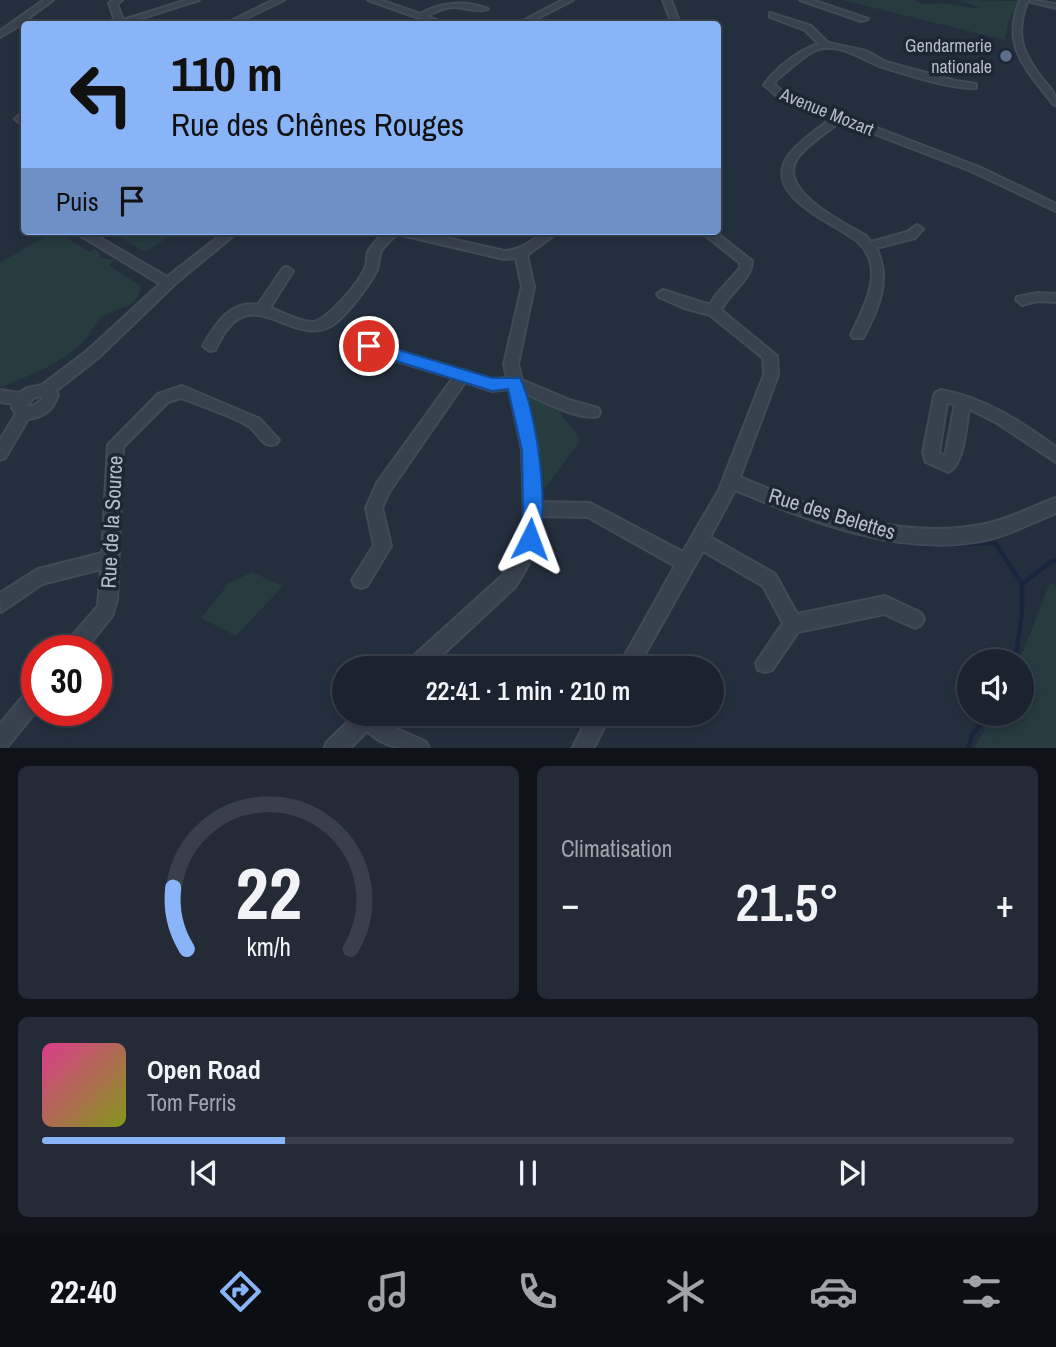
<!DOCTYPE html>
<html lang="fr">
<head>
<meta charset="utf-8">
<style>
	:root { --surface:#1b232e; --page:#242b36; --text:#f1f3f6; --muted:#a0a4aa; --line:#39404a; --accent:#8ab4f8 }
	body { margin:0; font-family:"Archivo Narrow",sans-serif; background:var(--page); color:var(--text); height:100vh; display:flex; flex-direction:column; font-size:26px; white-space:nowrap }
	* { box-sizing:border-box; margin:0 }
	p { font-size:23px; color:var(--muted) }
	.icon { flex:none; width:38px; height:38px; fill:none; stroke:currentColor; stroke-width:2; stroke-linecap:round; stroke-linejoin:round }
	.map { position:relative; height:748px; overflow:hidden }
	.sheet { display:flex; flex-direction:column; gap:18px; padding:18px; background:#0f1319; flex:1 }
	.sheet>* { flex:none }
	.banner { position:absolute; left:21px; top:21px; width:700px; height:214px; border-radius:7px; box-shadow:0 4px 10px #0003,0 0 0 2px var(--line); background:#8ab4f8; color:#111; overflow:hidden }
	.tools { position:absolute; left:957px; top:649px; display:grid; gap:14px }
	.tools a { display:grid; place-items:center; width:77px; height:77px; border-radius:50%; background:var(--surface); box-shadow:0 4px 10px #0003,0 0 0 2px var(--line); font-size:35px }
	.speed { position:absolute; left:21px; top:635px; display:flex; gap:14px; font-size:35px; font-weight:700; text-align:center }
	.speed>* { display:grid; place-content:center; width:91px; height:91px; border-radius:50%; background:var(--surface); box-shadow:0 4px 10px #0003,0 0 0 2px var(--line); line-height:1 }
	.speed .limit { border:10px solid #d22; background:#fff; color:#111 }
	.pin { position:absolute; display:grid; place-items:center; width:60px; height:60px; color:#fff; margin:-30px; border:4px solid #fff; border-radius:50%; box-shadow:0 2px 7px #0007 }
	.me { position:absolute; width:77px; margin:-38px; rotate:3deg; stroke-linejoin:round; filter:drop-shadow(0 0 5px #0008) }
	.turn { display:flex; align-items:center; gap:24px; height:147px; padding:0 35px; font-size:32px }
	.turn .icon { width:91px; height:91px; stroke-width:2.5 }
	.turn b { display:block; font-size:49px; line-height:60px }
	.then { display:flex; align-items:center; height:66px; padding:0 35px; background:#0003; gap:14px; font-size:26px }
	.big { font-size:52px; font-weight:600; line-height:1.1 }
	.sheet .card { flex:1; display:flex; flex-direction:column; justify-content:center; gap:10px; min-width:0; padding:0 24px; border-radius:10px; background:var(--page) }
	.sheet .dial { align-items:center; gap:0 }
	.dial svg { height:182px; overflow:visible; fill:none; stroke:var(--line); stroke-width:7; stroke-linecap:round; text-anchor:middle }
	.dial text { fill:var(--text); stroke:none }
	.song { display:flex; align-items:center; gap:21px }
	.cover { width:84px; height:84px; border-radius:10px; background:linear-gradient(135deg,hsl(330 70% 55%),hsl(70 70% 35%)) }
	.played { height:7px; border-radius:4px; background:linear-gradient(90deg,var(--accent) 25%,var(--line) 25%) }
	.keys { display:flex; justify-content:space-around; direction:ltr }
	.heat { display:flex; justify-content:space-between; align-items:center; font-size:38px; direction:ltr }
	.sheet .tiles { flex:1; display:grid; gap:18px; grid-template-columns:1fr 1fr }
	.card:last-child { grid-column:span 2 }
	.trip { position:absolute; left:332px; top:656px; width:392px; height:70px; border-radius:35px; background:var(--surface); box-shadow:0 4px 10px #0003,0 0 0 2px var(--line); font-weight:600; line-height:70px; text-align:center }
	.tabs { display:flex; height:112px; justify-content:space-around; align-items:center; background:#0b0e12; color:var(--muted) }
	.tabs .icon { width:49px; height:49px }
	.tabs .active { color:var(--accent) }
	.tabs b { font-size:32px; color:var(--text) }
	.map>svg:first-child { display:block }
	.green { fill:#263c3f }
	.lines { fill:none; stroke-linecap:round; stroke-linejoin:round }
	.stream { stroke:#17263c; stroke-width:4.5 }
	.minor-casing { stroke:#414a57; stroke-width:4 }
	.minor { fill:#38414e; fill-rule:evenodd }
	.route { fill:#1a73e8; stroke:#114b97; stroke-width:2 }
	.service-dot { fill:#5c6f8a; stroke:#1d2633; stroke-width:2.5 }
	.labels { text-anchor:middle; stroke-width:7; stroke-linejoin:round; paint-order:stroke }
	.far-poi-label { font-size:18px; fill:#b4bcc9; stroke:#1d2633; text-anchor:end }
	.far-street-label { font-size:18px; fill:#b4bcc9; stroke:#1d2633 }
	.street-label { font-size:21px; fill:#b4bcc9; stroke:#1d2633 }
</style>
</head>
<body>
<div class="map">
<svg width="1056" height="749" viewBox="0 0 1056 749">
	<rect width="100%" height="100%" fill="#242f3e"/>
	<g class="green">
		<polygon points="842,0 915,0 921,4 945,3 977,9 978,7 958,0 1018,1 1009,20 1005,40"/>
		<polygon points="109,231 178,231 145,252"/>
		<path d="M52,232L60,233L90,252L95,249L102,258L115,260L109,265L141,286C137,310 119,306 102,317C94,323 92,332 86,339C64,363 32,374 2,387L0,385V263Z"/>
		<path d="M528,393L558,408C563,421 575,428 580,441L545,488L535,480L522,395Z"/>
		<polygon points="252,572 283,586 236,636 201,618 229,583"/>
		<polygon points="1050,583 1056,585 1056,748 974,748 994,714 1022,714 1022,662 1019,661"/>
	</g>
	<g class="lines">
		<g class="stream">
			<polyline points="748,496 758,499"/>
			<polyline points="858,534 926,545 995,543 1022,584 1052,561 1056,561"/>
			<polyline points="1015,662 1022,613 1022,584"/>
			<polyline points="968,749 972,735 990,714"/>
		</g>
		<g class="minor-casing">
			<g id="minor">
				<polygon points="44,0 53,0 26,20 43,22 47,24 20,25 0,37 0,31"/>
				<polygon points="113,0 122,0 117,4 123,20 187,0 199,0 123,24 115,21 109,3"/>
				<polygon points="274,0 284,0 234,24 225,24"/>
				<path d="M368,0H380L420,14C440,2 467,0 488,9C478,13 465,7 454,7C444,7 436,11 427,16L446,24H436Z"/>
				<polygon points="563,0 573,0 526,24 517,24"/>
				<polygon points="663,0 671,0 680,24 672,24"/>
				<polygon points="800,0 812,0 868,19 861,21"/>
				<path d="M1020,0H1028C1014,35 1022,53 1044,81C1051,89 1056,94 1056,105L1053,104C1026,68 1001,47 1020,0Z"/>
				<polygon points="1030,0 1056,4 1056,8 1031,2"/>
				<path d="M770,13L811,26L828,43L866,51L886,62L956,81L976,84V88C954,90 905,74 882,67C863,60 838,41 816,50C803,56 789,70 777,79L774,84L783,92L979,167L1056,204V211L971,171L841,121C827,132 809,143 798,157C774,190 844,223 866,236L871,242L907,232L917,225L923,229L915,238L876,248C892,279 878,310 863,338H853L851,335C861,313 876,288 871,264C869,256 864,247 857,241C835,223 761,196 788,156C799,141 818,129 832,118L777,96L764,85C776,68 799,50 819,44L805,30L770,17Z"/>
				<polygon points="24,111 24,126 15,119"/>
				<path d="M73,231H88L167,277L226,231H239L177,282L98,358L56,391L58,395C53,410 44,417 28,419L5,458L0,460V440L16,414L12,408L13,404L0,402V390L19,393L27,388L42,385L88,350L160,284ZM41,396L43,399L33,406H27L33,398Z"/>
				<path d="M386,231H416L504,251C529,250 535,231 560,231L527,255L534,287L518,364L522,380L572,401L598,408L600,412L598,416C580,421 542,401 525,393L538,450L539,502L590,503L683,552L719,490L764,375L763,358L710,315L684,308L659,297L657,294L663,290L710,305L716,295L740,268V263L700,231H714L752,261C752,279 729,293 721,310L777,356L778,375L740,477C816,509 901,542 985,524C1010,519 1033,506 1056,498V513C1033,522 1010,535 986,540C900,558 813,522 735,490L710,537L775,574L797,614L885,596L921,613L924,619L921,625L915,628L884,614L798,632L772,670L765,672L758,670L756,663L783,623L763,586L703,551L637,668H618L675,566L588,517L540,516C541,542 529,566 515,587L428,668H406L408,661L503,575L513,560L522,539L524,523L522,450L509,389L492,391L465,382L389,492L382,508L391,546L367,586L361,588L355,586L352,580L374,545L366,508L377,483L453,378L364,351L362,347L369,342L492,379L507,378L504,364L522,287L516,258L504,259L397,234C391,240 382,246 380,254C378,260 379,265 377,270C369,285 344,320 329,327C294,344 258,292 229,327C223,333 219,342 215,350L210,351L203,346C215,325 230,300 258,305L283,268L287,267L293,271L270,308C283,312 298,322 312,322C327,321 359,283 365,268C368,263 366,257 368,252C372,244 380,237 386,231Z"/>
				<polygon points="1037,293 1056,294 1056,302 1037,301 1022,305 1016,300 1017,297"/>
				<path d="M182,386L260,419L279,440L276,444C263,449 259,434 250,427C236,417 199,405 181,398L168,402L123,447L117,600L112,616L84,651H63L65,644L98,606L101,569L42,584L1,612L0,593L38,569L102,553L108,445L158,394Z"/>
				<path d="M941,390C985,398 1020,421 1056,447V462L997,423L969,409C966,425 964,466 948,472L926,462L923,453L934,396L936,392ZM947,403L955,404L945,456L939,453Z"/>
				<polygon points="37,685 37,710 7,747 0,749 0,724 30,688"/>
				<path d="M356,714H380L391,726L426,742L429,749C404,749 386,749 367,731L349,749H324L327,742Z"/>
				<polygon points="590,714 611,714 593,749 572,749"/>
			</g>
		</g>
		<use href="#minor" class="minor"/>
	</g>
	<path class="route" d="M369,341L492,378H520C536,409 551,513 537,545L530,548L524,545L521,539L523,509L522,450L508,389L492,391L364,351L362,346L364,342Z"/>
	<circle class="service-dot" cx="1006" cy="56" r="7"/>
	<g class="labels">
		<g class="far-poi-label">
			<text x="992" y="52">Gendarmerie<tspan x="992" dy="21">nationale</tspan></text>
		</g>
		<g class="far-street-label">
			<text transform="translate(827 112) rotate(22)" y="6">Avenue Mozart</text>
		</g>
		<g class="street-label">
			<text transform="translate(832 514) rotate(17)" y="7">Rue des Belettes</text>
			<text transform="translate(112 522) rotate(-87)" y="7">Rue de la Source</text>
		</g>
	</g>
</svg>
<div class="tools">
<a><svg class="icon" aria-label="sound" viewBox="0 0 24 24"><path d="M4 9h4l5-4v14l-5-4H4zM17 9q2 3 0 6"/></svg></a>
</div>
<div class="speed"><div class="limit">30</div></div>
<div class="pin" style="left:369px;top:346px;background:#d93025"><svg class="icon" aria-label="arrive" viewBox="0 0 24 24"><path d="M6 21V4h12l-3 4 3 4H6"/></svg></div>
<svg class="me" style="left:530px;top:539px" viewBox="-20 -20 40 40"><path d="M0-17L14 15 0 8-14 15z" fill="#1a73e8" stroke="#fff" stroke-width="4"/></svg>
<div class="trip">22:41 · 1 min · 210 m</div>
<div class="banner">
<div class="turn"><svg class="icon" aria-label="left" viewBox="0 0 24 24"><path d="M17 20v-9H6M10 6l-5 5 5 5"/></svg><div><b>110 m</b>Rue des Chênes Rouges</div></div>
<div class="then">Puis<svg class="icon" aria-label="arrive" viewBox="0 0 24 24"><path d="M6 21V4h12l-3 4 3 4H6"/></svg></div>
</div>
</div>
<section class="sheet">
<div class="tiles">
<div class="card dial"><svg viewBox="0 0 100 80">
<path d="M14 69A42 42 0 1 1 86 69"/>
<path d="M14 69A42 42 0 0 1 8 42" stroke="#8ab4f8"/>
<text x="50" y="56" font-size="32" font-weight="700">22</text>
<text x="50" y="72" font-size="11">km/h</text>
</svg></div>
<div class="card"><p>Climatisation</p>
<div class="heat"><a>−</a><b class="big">21.5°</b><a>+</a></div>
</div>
<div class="card">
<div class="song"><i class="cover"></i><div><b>Open Road</b><p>Tom Ferris</p></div></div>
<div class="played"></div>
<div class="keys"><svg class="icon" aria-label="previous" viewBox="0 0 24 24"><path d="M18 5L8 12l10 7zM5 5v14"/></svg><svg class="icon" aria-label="pause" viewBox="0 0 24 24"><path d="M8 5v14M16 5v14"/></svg><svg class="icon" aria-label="next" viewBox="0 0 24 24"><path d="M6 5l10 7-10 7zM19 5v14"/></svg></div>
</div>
</div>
</section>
<nav class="tabs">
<b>22:40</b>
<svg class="icon active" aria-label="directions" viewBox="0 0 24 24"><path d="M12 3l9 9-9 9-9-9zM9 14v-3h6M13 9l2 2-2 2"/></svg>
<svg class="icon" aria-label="music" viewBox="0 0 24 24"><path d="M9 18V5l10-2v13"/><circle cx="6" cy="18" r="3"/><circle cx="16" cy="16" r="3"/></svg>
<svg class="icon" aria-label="phone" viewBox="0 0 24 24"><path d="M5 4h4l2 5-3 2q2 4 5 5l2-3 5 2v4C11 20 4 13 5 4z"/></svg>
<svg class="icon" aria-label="climate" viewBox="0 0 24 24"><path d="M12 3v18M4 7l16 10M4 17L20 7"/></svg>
<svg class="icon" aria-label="car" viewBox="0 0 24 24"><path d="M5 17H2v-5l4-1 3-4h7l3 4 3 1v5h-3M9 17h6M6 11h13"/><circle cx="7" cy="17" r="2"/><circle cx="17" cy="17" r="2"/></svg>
<svg class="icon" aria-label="filters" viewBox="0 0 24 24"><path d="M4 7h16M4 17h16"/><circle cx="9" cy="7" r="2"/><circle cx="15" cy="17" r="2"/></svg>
</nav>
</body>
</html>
